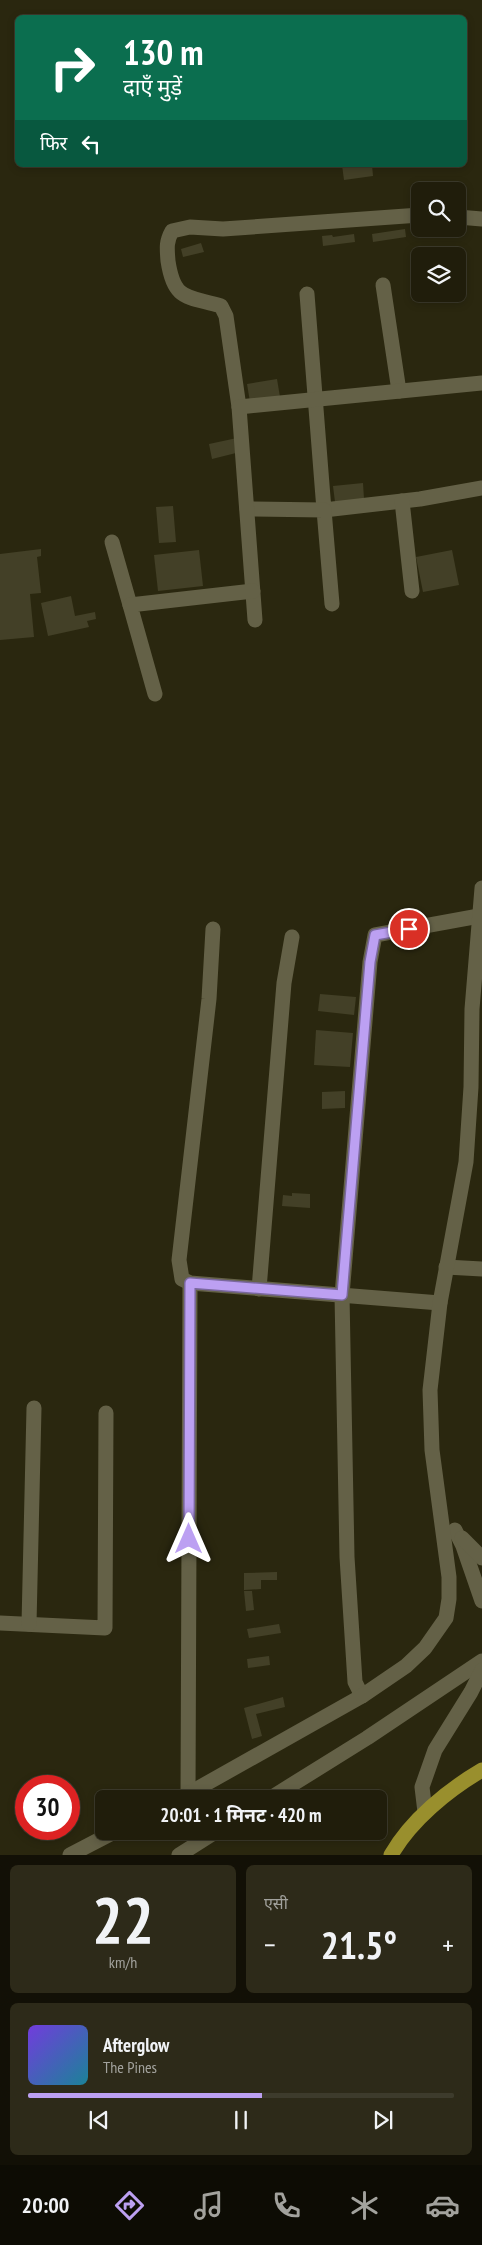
<!DOCTYPE html>
<html lang="hi">
<head>
<meta charset="utf-8">
<style>
	:root { --surface:#201d0b; --page:#2d2a19; --text:#f1f3f6; --muted:#a2a29d; --line:#3d3b2c; --accent:#bca0f2 }
	body { margin:0; font-family:"PT Sans Narrow","Noto Sans Devanagari",sans-serif; background:var(--page); color:var(--text); height:100vh; display:flex; flex-direction:column; font-size:19px; white-space:nowrap }
	* { box-sizing:border-box; margin:0 }
	p { font-size:16px; color:var(--muted) }
	.icon { flex:none; width:28px; height:28px; fill:none; stroke:currentColor; stroke-width:2; stroke-linecap:round; stroke-linejoin:round }
	.map { position:relative; height:1855px; overflow:hidden }
	.details { display:flex; flex-direction:column; gap:10px; padding:10px; background:#121006; flex:1 }
	.details>* { flex:none }
	.banner { position:absolute; left:15px; top:15px; width:452px; height:152px; border-radius:8px; box-shadow:0 2px 8px #0003,0 0 0 1px var(--line); background:#0b6e4f; color:#fff; overflow:hidden }
	.buttons { position:absolute; left:411px; top:182px; display:grid; gap:10px }
	.buttons a { display:grid; place-items:center; width:55px; height:55px; border-radius:8px; background:var(--surface); box-shadow:0 2px 8px #0003,0 0 0 1px var(--line); font-size:25px }
	.speed { position:absolute; left:15px; top:1775px; display:flex; gap:10px; font-size:25px; font-weight:700; text-align:center }
	.speed>* { display:grid; place-content:center; width:65px; height:65px; border-radius:50%; background:var(--surface); box-shadow:0 2px 8px #0003,0 0 0 1px var(--line); line-height:1 }
	.speed .limit { border:8px solid #d22; background:#fff; color:#111 }
	.pin { position:absolute; display:grid; place-items:center; width:42px; height:42px; color:#fff; margin:-21px; border:2px solid #fff; border-radius:50%; box-shadow:0 1px 5px #0007 }
	.me { position:absolute; width:55px; margin:-28px; rotate:0deg; stroke-linejoin:round; filter:drop-shadow(0 0 4px #0008) }
	.turn { display:flex; align-items:center; gap:18px; height:105px; padding:0 25px; font-size:22px }
	.turn .icon { width:65px; height:65px; stroke-width:2.5 }
	.turn b { display:block; font-size:35px; line-height:42px }
	.then { display:flex; align-items:center; height:48px; padding:0 25px; background:#0003; gap:10px; font-size:19px }
	.big { font-size:38px; font-weight:700; line-height:1.1 }
	.details .card { flex:1; display:flex; flex-direction:column; justify-content:center; gap:8px; min-width:0; padding:0 18px; border-radius:8px; background:var(--page) }
	.details .dial { align-items:center; gap:0 }
	.dial b { font-size:65px; line-height:1 }
	.song { display:flex; align-items:center; gap:15px }
	.cover { width:60px; height:60px; border-radius:8px; background:linear-gradient(135deg,hsl(260 70% 55%),hsl(190 70% 35%)) }
	.played { height:5px; border-radius:2px; background:linear-gradient(90deg,var(--accent) 55%,var(--line) 55%) }
	.keys { display:flex; justify-content:space-around; direction:ltr }
	.heat { display:flex; justify-content:space-between; align-items:center; font-size:28px; direction:ltr }
	.details .tiles { flex:1; display:grid; gap:10px; grid-template-columns:1fr 1fr }
	.card:last-child { grid-column:span 2 }
	.trip { position:absolute; left:95px; top:1790px; width:292px; height:50px; border-radius:8px; background:var(--surface); box-shadow:0 2px 8px #0003,0 0 0 1px var(--line); font-weight:700; line-height:50px; text-align:center }
	.menu { display:flex; height:80px; justify-content:space-around; align-items:center; background:#0d0c04; color:var(--muted) }
	.menu .icon { width:35px; height:35px }
	.menu .on { color:var(--accent) }
	.menu b { font-size:22px; color:var(--text) }
	.map>svg:first-child { display:block }
	.building { fill:#434027 }
	.lines { fill:none; stroke-linecap:round; stroke-linejoin:round }
	.minor { stroke:#646147; stroke-width:15 }
	.major { stroke:#998f2d; stroke-width:15 }
	.route-casing { stroke:#7a689d; stroke-width:12 }
	.route { stroke:#bca0f2; stroke-width:9 }
</style>
</head>
<body>
<div class="map">
<svg width="482" height="1855" viewBox="0 0 482 1855">
	<rect width="100%" height="100%" fill="#2a270f"/>
	<g class="building">
		<polygon points="342,165 372,165 373,176 344,180"/>
		<polygon points="405,229 406,237 373,242 372,234"/>
		<polygon points="438,229 457,229 458,234 440,237"/>
		<polygon points="354,234 355,242 323,246 322,236 332,235 333,237"/>
		<polygon points="201,243 204,252 183,257 181,249"/>
		<polygon points="277,379 280,397 250,402 247,384"/>
		<polygon points="237,438 240,452 212,459 209,444"/>
		<polygon points="363,483 364,499 335,502 333,486"/>
		<polygon points="173,506 176,542 159,543 156,507"/>
		<polygon points="41,549 41,556 37,557 41,593 30,594 34,637 0,640 0,554"/>
		<polygon points="199,550 203,586 158,591 154,555"/>
		<polygon points="452,550 459,585 423,592 416,557"/>
		<polygon points="71,596 75,616 95,612 96,619 87,621 89,627 48,636 41,603"/>
		<polygon points="320,994 356,997 354,1015 318,1011"/>
		<polygon points="316,1030 353,1033 350,1067 314,1065"/>
		<polygon points="345,1091 345,1108 322,1109 322,1092"/>
		<polygon points="292,1193 310,1194 310,1208 282,1206 283,1195 292,1196"/>
		<polygon points="277,1572 277,1580 261,1580 261,1589 244,1590 244,1573"/>
		<polygon points="244,1591 252,1591 254,1610 246,1611"/>
		<polygon points="279,1624 281,1633 249,1638 247,1629"/>
		<polygon points="269,1656 270,1665 248,1668 247,1659"/>
		<polygon points="283,1697 285,1707 256,1714 262,1736 252,1739 244,1708"/>
	</g>
	<g class="lines">
		<g class="minor">
			<polyline points="458,217 482,219"/>
			<polyline points="383,285 399,391"/>
			<polyline points="307,294 324,510 420,499 482,488"/>
			<path d="M239,407L226,316L221,306C187,296 174,301 168,261C167,248 166,242 172,231L190,227L223,229L420,215"/>
			<polyline points="402,501 412,591"/>
			<polyline points="247,509 324,510 332,604"/>
			<polyline points="112,542 130,605"/>
			<polyline points="255,620 239,407 482,383"/>
			<polyline points="155,694 130,605 253,591"/>
			<polyline points="213,929 209,999 179,1260 182,1279 190,1283 440,1303"/>
			<polyline points="446,1267 482,1269"/>
			<polyline points="259,1289 284,983 292,937"/>
			<polyline points="455,1530 463,1546 482,1601"/>
			<polyline points="462,1538 482,1558"/>
			<polyline points="0,1623 105,1628 106,1413"/>
			<polyline points="29,1624 34,1408"/>
			<polyline points="362,1696 355,1682 347,1557 342,1295 370,962 375,935 479,916"/>
			<polyline points="188,1794 190,1283"/>
			<polyline points="179,1799 362,1696 406,1666 425,1648 446,1618 449,1599 449,1577 432,1450 430,1390 440,1303 466,1162 471,1087 472,1009 482,888"/>
			<polyline points="269,1799 367,1738 482,1661"/>
			<polyline points="425,1812 422,1787 435,1750 471,1692 482,1670"/>
			<polyline points="70,1855 116,1831"/>
			<polyline points="179,1855 217,1831"/>
		</g>
		<path class="major" d="M391,1855C411,1820 448,1790 482,1770"/>
	</g>
	<g class="lines">
		<g class="route-casing">
			<polyline id="route" points="189,1539 190,1283 342,1295 370,962 375,935 409,929"/>
		</g>
		<use href="#route" class="route"/>
	</g>
</svg>
<div class="buttons">
<a><svg class="icon" aria-label="search" viewBox="0 0 24 24"><circle cx="10" cy="10" r="6"/><path d="M15 15l6 6"/></svg></a>
<a><svg class="icon" aria-label="layers" viewBox="0 0 24 24"><path d="M12 4l9 5-9 5-9-5zM3 14l9 5 9-5"/></svg></a>
</div>
<div class="speed"><div class="limit">30</div></div>
<div class="pin" style="left:409px;top:929px;background:#d93025"><svg class="icon" aria-label="arrive" viewBox="0 0 24 24"><path d="M6 21V4h12l-3 4 3 4H6"/></svg></div>
<svg class="me" style="left:189px;top:1539px" viewBox="-20 -20 40 40"><path d="M0-17L14 15 0 8-14 15z" fill="#bca0f2" stroke="#fff" stroke-width="4"/></svg>
<div class="trip">20:01 · 1 मिनट · 420 m</div>
<div class="banner">
<div class="turn"><svg class="icon" aria-label="right" viewBox="0 0 24 24"><path d="M7 20v-9h11M14 6l5 5-5 5"/></svg><div><b>130 m</b>दाएँ मुड़ें</div></div>
<div class="then">फिर<svg class="icon" aria-label="left" viewBox="0 0 24 24"><path d="M17 20v-9H6M10 6l-5 5 5 5"/></svg></div>
</div>
</div>
<section class="details">
<div class="tiles">
<div class="card dial"><b>22</b><p>km/h</p></div>
<div class="card"><p>एसी</p>
<div class="heat"><a>−</a><b class="big">21.5°</b><a>+</a></div>
</div>
<div class="card">
<div class="song"><i class="cover"></i><div><b>Afterglow</b><p>The Pines</p></div></div>
<div class="played"></div>
<div class="keys"><svg class="icon" aria-label="previous" viewBox="0 0 24 24"><path d="M18 5L8 12l10 7zM5 5v14"/></svg><svg class="icon" aria-label="pause" viewBox="0 0 24 24"><path d="M8 5v14M16 5v14"/></svg><svg class="icon" aria-label="next" viewBox="0 0 24 24"><path d="M6 5l10 7-10 7zM19 5v14"/></svg></div>
</div>
</div>
</section>
<nav class="menu">
<b>20:00</b>
<svg class="icon on" aria-label="directions" viewBox="0 0 24 24"><path d="M12 3l9 9-9 9-9-9zM9 14v-3h6M13 9l2 2-2 2"/></svg>
<svg class="icon" aria-label="music" viewBox="0 0 24 24"><path d="M9 18V5l10-2v13"/><circle cx="6" cy="18" r="3"/><circle cx="16" cy="16" r="3"/></svg>
<svg class="icon" aria-label="phone" viewBox="0 0 24 24"><path d="M5 4h4l2 5-3 2q2 4 5 5l2-3 5 2v4C11 20 4 13 5 4z"/></svg>
<svg class="icon" aria-label="climate" viewBox="0 0 24 24"><path d="M12 3v18M4 7l16 10M4 17L20 7"/></svg>
<svg class="icon" aria-label="car" viewBox="0 0 24 24"><path d="M5 17H2v-5l4-1 3-4h7l3 4 3 1v5h-3M9 17h6M6 11h13"/><circle cx="7" cy="17" r="2"/><circle cx="17" cy="17" r="2"/></svg>
</nav>
</body>
</html>
